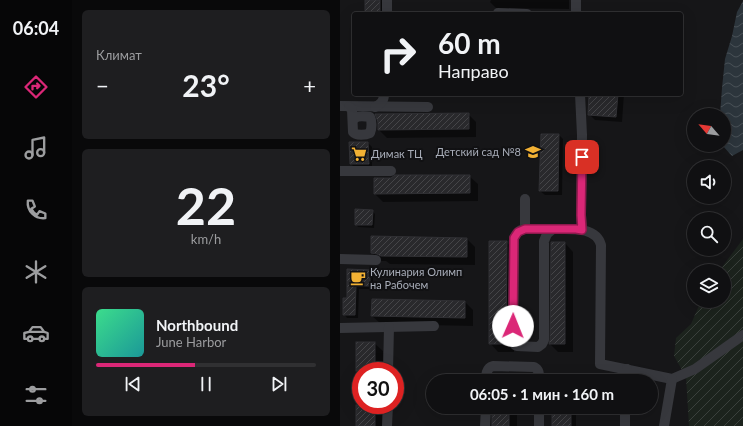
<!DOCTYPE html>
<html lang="ru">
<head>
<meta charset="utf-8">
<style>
	:root { --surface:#101012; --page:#1e1e20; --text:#f1f3f6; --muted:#9c9d9f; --line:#303032; --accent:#db2777 }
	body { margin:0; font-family:Lato,sans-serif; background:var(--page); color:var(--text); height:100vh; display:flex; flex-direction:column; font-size:15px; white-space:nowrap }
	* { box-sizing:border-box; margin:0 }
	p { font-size:13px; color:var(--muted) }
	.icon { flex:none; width:22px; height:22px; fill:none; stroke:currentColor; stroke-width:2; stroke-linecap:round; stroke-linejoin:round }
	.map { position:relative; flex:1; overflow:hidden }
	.sheet { display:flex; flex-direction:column; gap:10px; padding:10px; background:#09090a; width:268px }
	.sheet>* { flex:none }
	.guide { position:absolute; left:12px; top:12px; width:331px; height:84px; border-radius:4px; box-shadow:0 4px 16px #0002,0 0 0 1px var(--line); background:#101012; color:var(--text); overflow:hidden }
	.needle { width:26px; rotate:298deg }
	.controls { position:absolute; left:347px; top:108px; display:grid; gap:8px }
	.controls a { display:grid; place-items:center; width:44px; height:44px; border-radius:50%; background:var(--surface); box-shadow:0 4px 16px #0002,0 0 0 1px var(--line); font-size:20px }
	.speed { position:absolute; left:12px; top:362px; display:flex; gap:8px; font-size:20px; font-weight:700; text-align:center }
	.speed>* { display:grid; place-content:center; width:52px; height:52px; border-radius:50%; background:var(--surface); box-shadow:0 4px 16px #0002,0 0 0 1px var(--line); line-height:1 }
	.speed .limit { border:6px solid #d22; background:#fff; color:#111 }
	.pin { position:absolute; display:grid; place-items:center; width:34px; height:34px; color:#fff; margin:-17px; border-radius:8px; box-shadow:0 2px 6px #0006 }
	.me { position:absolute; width:44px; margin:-22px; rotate:1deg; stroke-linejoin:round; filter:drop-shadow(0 0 3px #0008) }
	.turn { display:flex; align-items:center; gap:14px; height:84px; padding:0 20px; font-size:18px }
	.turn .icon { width:52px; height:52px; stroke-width:2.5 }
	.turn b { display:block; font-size:28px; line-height:34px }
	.big { font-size:30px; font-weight:700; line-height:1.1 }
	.sheet .widget { flex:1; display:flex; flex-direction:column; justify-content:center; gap:6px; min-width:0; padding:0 14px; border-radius:6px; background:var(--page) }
	.sheet .dial { align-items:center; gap:0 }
	.dial b { font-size:52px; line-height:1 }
	.song { display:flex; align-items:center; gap:12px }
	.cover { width:48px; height:48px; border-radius:6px; background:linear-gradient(135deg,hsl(150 70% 55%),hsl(180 70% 35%)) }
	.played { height:4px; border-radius:2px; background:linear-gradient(90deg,var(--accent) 45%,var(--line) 45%) }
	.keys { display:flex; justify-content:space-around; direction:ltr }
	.heat { display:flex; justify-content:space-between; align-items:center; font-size:22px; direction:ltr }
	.trip { position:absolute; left:86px; top:374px; width:232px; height:40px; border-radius:20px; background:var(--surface); box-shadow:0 4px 16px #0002,0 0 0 1px var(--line); font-weight:700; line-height:40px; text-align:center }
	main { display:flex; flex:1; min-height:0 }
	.tab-bar { display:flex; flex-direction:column; width:72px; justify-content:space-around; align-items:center; background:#060607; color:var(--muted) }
	.tab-bar .icon { width:28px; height:28px }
	.tab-bar .on { color:var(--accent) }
	.tab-bar b { font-size:18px; color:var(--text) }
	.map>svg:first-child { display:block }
	.garden { fill:url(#garden-furrows) }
	.water { fill:url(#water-waves) }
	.shadow { fill:#0007 }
	.building { fill:url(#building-hatch); stroke:#303034 }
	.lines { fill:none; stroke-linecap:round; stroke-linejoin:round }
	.minor { stroke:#37383d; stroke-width:10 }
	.route-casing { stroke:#8e194d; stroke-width:10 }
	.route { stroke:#db2777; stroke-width:7 }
	.labels { text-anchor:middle; stroke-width:4; stroke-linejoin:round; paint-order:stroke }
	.poi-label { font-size:11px; fill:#a8adb8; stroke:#111113; text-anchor:start }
</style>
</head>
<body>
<main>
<nav class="tab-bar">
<b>06:04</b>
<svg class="icon on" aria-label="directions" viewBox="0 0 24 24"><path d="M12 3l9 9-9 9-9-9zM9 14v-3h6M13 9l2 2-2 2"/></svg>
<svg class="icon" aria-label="music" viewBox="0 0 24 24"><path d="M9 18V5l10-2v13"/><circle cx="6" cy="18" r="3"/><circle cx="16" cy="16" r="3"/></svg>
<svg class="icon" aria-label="phone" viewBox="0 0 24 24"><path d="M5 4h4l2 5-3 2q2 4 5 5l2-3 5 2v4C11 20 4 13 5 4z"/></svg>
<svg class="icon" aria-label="climate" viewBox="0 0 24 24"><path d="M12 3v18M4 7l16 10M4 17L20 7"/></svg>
<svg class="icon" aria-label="car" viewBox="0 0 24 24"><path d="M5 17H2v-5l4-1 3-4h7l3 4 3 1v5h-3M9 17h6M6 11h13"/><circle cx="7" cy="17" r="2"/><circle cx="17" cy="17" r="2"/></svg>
<svg class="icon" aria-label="filters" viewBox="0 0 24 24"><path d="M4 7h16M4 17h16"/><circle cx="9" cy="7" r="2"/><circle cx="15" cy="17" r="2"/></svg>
</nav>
<section class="sheet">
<div class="widget"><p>Климат</p>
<div class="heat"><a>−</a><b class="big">23°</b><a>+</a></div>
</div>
<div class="widget dial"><b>22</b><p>km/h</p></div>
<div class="widget">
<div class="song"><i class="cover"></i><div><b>Northbound</b><p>June Harbor</p></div></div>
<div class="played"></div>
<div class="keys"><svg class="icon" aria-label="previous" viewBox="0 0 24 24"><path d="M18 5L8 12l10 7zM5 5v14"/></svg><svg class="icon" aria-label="pause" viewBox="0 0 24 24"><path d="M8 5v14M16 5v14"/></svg><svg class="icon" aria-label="next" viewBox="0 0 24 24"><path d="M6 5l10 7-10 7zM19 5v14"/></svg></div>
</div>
</section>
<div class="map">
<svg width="403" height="426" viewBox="0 0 403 426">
	<defs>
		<pattern id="garden-furrows" width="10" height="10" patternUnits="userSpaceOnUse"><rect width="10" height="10" fill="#1c231d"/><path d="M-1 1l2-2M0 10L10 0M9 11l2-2" fill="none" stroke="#3a403c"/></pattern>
		<pattern id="water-waves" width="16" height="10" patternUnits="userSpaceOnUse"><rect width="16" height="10" fill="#2c353c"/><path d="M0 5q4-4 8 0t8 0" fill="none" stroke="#485056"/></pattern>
		<pattern id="building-hatch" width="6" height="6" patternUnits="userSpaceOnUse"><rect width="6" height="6" fill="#29292c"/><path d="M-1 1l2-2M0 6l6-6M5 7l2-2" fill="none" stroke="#454548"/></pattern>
	</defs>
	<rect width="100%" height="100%" fill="#161618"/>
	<polygon class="garden" points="403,239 403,426 349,426 346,377 334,356 336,338 351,324 361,301 384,301 384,271 379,271"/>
	<polygon class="water" points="403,1 403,150 392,156 382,145 384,145 384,115 380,115 382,88 385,59 392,36 397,12"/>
	<g class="shadow">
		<polygon points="26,0 49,0 46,14 26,14"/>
		<polygon points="151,0 229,0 229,9 156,8 150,2"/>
		<polygon points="250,94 284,94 282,122 255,120 249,114"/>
		<polygon points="128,114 136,122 136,137 47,138 39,130"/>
		<polygon points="219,135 223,139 222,195 205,195 200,191"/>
		<polygon points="10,143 28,143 32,147 32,168 15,168 11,164"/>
		<polygon points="129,176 138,184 138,201 43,202 35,194 35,178"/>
		<polygon points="32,211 35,214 34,228 18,227 16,224"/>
		<polygon points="127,239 135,247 135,265 50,264 46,261 41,261 32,253"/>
		<polygon points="166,242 175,250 174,352 158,352 150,343"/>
		<polygon points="225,243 233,252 233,352 218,352 210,344"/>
		<polygon points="8,270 29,271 33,274 33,289 19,289 18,318 7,318 4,314 8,299"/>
		<polygon points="33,300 125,302 133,310 133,326 41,324 32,316"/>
		<polygon points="17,343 34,343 43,351 43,371 21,371 21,405 42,405 42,426 17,426"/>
		<polygon points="213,379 230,379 233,381 213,381"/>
		<polygon points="154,380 169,380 170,381 154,381"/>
		<rect x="153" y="407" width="24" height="19"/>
		<rect x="213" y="407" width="23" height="19"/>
	</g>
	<g class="building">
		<rect x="25" y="0" width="15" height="14"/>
		<polygon points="249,94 278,94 276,117 248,115"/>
		<polygon points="129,113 129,129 38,130 38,122 35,114"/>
		<polygon points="201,134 219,134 218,191 199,191"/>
		<polygon points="9,142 28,142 29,164 10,164"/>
		<polygon points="55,175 130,175 130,193 34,194 34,178 51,178"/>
		<polygon points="15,209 33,210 32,225 15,225"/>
		<polygon points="31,236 127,238 127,257 41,256 37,254 31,253"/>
		<polygon points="149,241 167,241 166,344 149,344"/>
		<polygon points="211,242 225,242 225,344 209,344 210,340"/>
		<polygon points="7,269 30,270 30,286 16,286 15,315 3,315 3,298 7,298"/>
		<polygon points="32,299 125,301 125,318 31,316"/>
		<rect x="16" y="342" width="19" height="29"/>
		<rect x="16" y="405" width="19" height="21"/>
		<rect x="152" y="407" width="17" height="19"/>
		<rect x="212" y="407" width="19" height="19"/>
	</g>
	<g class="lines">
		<g class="minor">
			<polyline points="236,0 236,14"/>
			<polyline points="158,13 187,14"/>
			<polyline points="47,14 47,0"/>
			<polyline points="240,94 242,135 241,215 242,229"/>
			<polyline points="0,106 88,107"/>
			<path d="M9,107L11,108L12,110L13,132C16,136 26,135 30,133C32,128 32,121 30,117C24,116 15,115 13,121"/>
			<path d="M35,107C41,104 44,101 44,94"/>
			<polyline points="0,171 51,171"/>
			<polyline points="185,229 185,199"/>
			<path d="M213,229L207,234L204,241V340L202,344L198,347L177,346L175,345L173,341L174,238C177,232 180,229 187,229C197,229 208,229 218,229C233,229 256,227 261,245L260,364L332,379L355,369L403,335"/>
			<polyline points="0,259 36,260"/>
			<polyline points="0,328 94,326"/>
			<polyline points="48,371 49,327"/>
			<path d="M146,381C146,375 146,368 153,366L194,367C200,370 199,375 199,381"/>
			<polyline points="287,381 287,369"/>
			<polyline points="47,426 48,405"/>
			<polyline points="145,426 146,407"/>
			<polyline points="199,426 199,407"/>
			<polyline points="285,426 285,407"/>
			<polyline points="324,426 332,379"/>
		</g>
	</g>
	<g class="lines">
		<g class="route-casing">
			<polyline id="route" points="173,326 174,238 178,232 185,229 236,229 242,230 241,215 242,157"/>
		</g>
		<use href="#route" class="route"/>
	</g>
	<defs>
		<g id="school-bare" transform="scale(1.2)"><path d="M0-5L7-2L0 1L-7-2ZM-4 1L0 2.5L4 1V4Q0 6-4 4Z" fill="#f2b134" stroke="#111113" stroke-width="2.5" paint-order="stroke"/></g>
		<g id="supermarket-bare" transform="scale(1.2)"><path d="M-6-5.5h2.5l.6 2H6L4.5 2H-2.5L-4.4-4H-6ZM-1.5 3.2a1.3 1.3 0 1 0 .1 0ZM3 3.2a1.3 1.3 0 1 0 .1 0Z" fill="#f2b134" stroke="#111113" stroke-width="2.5" paint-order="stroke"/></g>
		<g id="cafe-bare" transform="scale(1.2)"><path d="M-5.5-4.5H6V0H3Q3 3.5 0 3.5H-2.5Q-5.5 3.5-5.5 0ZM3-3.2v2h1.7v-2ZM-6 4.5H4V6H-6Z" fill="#f2b134" stroke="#111113" stroke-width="2.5" paint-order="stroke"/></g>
	</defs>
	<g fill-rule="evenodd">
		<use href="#school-bare" x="193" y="152"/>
		<use href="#supermarket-bare" x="19" y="154"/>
		<use href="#cafe-bare" x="18" y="278"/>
	</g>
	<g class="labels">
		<g class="poi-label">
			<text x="181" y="156" text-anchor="end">Детский сад №8</text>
			<text x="31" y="158">Димак ТЦ</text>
			<text x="30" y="276">Кулинария Олимп<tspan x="30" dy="13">на Рабочем</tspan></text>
		</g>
	</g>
</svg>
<div class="controls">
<a><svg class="needle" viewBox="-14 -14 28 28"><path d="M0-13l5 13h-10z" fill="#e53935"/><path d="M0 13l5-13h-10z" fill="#9c9d9f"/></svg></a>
<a><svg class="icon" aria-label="sound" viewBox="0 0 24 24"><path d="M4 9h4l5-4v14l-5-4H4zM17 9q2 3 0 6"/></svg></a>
<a><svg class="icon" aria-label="search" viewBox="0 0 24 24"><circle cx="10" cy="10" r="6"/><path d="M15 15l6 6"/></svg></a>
<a><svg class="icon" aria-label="layers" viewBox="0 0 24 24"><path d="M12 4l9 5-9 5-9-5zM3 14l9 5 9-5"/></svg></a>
</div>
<div class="speed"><div class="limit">30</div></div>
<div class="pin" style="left:242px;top:157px;background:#d93025"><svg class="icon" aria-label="arrive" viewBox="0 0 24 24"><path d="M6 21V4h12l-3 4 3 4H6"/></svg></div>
<svg class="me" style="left:173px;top:326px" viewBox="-20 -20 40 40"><circle r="19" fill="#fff"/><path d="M0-13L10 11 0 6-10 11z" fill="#db2777"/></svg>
<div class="trip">06:05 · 1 мин · 160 m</div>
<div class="guide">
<div class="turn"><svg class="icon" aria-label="right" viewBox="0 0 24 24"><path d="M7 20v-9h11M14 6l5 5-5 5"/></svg><div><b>60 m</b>Направо</div></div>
</div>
</div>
</main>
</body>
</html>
